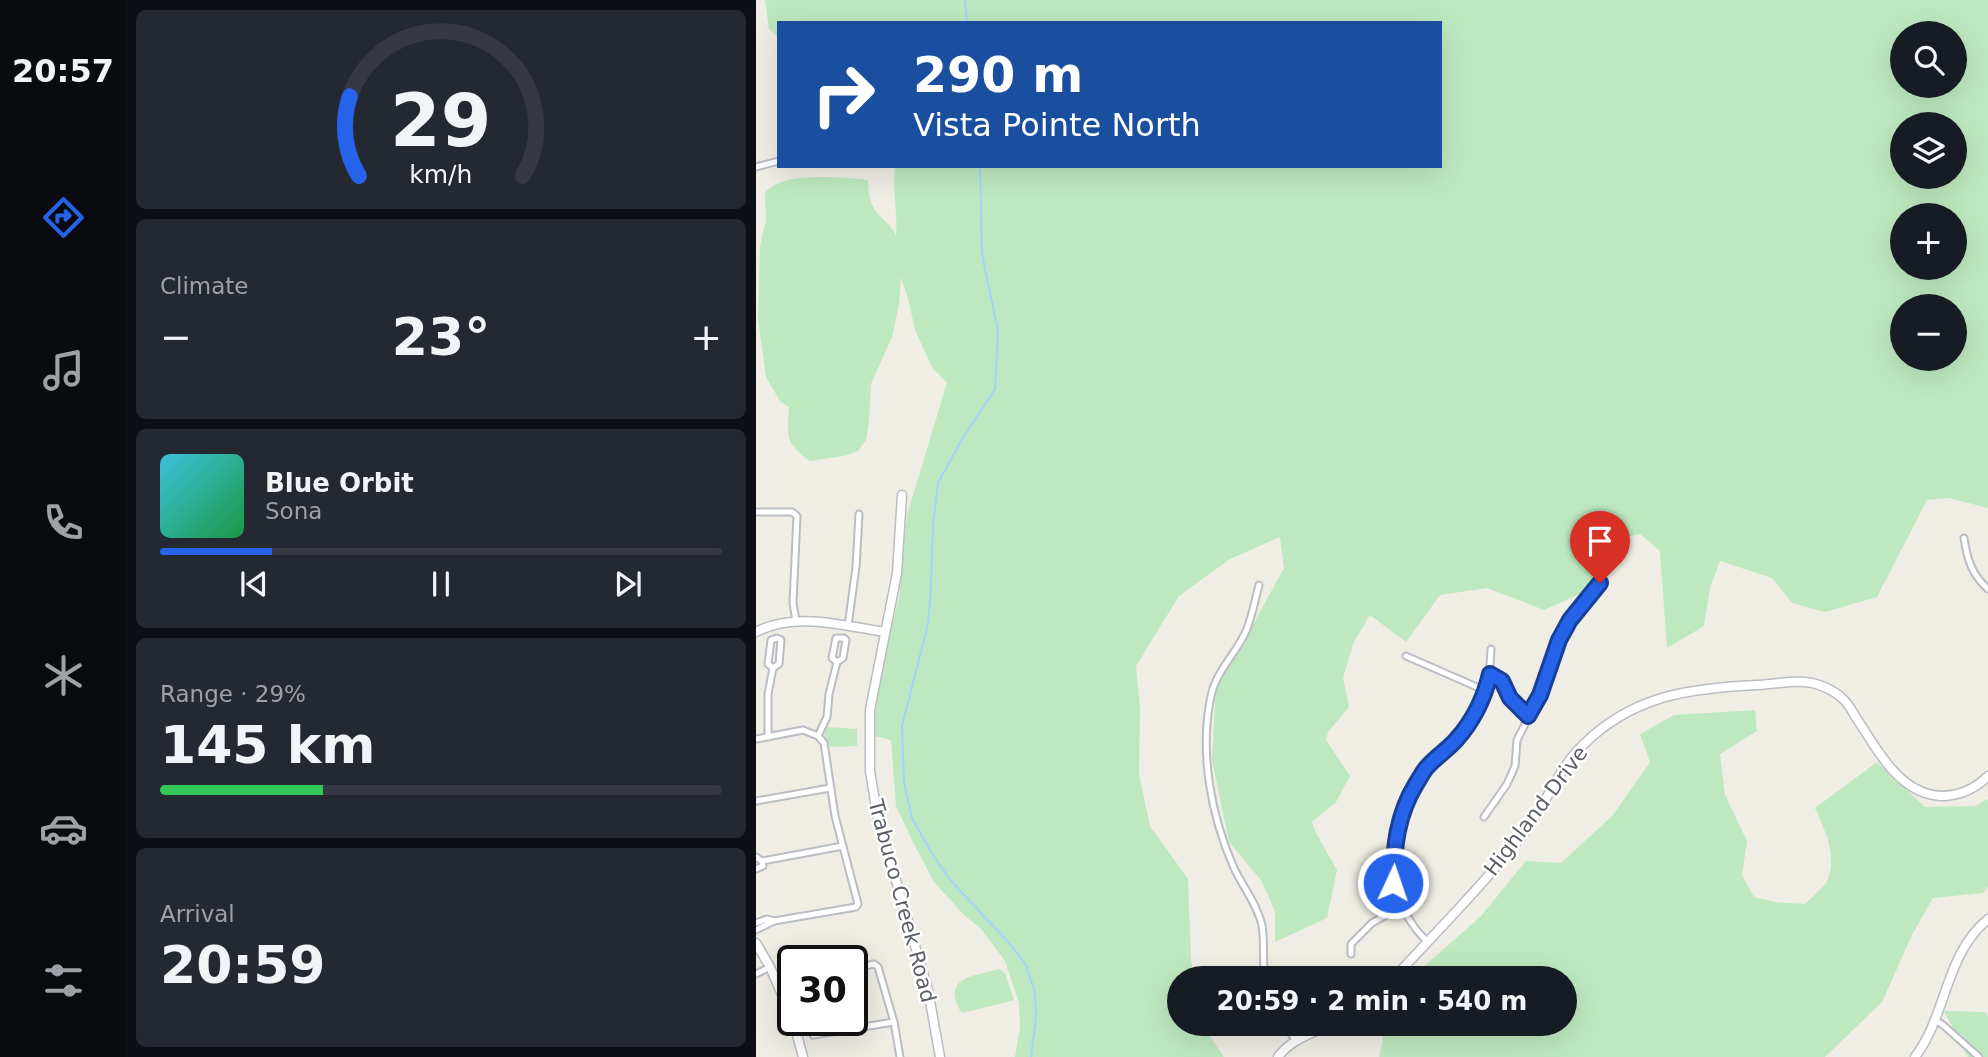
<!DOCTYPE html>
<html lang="en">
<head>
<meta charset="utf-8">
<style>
	:root { --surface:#171b24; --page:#242831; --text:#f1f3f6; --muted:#9ea1a6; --line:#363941; --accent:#2563eb }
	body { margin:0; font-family:"DejaVu Sans",sans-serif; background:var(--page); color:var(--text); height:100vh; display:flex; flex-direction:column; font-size:26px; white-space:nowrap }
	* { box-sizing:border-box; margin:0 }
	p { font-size:23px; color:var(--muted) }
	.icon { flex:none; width:38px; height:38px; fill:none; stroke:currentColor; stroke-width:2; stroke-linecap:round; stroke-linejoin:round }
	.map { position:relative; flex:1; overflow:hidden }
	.sheet { display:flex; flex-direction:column; gap:10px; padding:10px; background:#0d0f14; width:630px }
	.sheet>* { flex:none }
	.top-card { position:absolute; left:21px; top:21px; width:665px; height:147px; border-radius:0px; box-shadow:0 7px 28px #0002; background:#1a4fa0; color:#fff; overflow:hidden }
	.controls { position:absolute; left:1134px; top:21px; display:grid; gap:14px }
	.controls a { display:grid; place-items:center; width:77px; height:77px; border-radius:50%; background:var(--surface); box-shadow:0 7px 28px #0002; font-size:35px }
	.speed { position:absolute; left:21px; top:945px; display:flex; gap:14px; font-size:35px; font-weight:700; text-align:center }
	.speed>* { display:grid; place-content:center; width:91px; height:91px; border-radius:50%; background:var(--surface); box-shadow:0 7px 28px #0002; line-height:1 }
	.speed .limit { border:4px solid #111; border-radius:10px; background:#fff; color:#111 }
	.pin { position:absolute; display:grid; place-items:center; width:60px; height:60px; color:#fff; margin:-72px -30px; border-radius:50% 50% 50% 0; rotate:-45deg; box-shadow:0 0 7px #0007 }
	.pin .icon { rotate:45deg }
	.me { position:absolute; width:77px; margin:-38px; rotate:3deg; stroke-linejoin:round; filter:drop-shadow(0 0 5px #0008) }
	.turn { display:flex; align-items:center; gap:24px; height:147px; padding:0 21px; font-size:32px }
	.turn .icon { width:91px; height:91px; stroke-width:2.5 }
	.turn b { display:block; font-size:49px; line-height:60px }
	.big { font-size:52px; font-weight:700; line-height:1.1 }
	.sheet .widget { flex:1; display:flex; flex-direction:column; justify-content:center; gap:10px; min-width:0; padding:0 24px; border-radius:10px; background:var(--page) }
	.sheet .dial { align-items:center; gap:0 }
	.dial svg { height:182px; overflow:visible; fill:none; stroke:var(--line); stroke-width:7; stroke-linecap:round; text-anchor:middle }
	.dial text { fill:var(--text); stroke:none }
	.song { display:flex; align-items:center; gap:21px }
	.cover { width:84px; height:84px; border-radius:10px; background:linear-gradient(135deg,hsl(190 70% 55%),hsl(140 70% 35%)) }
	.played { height:7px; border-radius:4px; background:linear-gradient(90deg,var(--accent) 20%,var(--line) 20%) }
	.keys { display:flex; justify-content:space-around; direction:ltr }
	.heat { display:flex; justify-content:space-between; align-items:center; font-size:38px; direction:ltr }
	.charge { height:10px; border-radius:5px; background:linear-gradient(90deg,#34c759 29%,var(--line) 0) }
	.trip { position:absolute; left:411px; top:966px; width:410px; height:70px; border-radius:35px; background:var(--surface); box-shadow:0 7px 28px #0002; font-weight:700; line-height:70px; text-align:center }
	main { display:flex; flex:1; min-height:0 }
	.tab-bar { display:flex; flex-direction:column; width:126px; justify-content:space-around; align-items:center; background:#090b0e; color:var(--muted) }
	.tab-bar .icon { width:49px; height:49px }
	.tab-bar .on { color:var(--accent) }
	.tab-bar b { font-size:32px; color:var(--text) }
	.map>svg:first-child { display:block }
	.green { fill:#bee9c0; fill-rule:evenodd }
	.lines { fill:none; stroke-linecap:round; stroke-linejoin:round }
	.stream { stroke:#a4d3ff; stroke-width:2 }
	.street-casing { stroke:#bbbdc4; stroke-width:9 }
	.secondary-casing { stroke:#b9bcc3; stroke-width:11 }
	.street { stroke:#fff; stroke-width:5 }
	.secondary { stroke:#fff; stroke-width:8 }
	.route-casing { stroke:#184099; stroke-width:18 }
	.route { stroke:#2563eb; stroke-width:12 }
	.labels { text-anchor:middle; stroke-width:5; stroke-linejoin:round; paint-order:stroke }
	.street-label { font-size:21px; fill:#5c5f66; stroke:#fff }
</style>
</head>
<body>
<main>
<nav class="tab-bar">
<b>20:57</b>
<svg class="icon on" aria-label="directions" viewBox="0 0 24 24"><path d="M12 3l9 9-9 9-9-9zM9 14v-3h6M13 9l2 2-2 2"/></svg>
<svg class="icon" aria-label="music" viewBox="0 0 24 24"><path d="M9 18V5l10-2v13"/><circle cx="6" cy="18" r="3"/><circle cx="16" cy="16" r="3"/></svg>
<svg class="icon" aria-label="phone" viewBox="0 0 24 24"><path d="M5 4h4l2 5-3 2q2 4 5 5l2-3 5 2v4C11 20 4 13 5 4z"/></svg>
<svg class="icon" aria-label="climate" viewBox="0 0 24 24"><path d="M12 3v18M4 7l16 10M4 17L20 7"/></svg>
<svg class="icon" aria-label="car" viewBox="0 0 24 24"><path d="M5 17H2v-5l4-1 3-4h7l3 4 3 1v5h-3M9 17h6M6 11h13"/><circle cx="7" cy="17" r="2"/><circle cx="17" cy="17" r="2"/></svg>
<svg class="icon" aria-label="filters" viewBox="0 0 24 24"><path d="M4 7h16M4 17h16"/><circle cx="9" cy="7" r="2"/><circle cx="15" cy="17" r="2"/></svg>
</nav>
<section class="sheet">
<div class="widget dial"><svg viewBox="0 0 100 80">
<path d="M14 69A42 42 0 1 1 86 69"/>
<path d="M14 69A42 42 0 0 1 10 34" stroke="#2563eb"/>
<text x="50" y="56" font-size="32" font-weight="700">29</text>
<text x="50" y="72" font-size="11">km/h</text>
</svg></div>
<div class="widget"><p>Climate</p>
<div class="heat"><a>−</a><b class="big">23°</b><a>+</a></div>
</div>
<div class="widget">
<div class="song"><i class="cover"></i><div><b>Blue Orbit</b><p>Sona</p></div></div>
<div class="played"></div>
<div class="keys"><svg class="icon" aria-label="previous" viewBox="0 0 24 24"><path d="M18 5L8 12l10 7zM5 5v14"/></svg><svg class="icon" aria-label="pause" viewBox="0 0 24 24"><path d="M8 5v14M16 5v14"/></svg><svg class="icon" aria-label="next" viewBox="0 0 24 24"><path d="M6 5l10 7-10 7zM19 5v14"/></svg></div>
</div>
<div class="widget"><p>Range · 29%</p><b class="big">145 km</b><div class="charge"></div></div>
<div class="widget"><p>Arrival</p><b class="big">20:59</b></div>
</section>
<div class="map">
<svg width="1232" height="1057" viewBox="0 0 1232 1057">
	<rect width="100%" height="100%" fill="#efede4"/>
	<g class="green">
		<path d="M9,0H1232V508L1193,498L1171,500L1121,597L1069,612L1036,603L1016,578L964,561L954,588L948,626L911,648L904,551L884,534L848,543L832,590L788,610L731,588L684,595L650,642L614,615L598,642L587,677L593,707L572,732L570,740L594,776L580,802L556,822L560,833L581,870L571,918L519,942V911L505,880L473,842L456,760L460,682L483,650L528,568L524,537L474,559L423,596L380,666L384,708L383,774L394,826L432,879L435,960L438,978H424V1024H446L468,1057H259L264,1027L263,1003L249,961L225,929L208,915L178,882L157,842L140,806L135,740L118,736L122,686L143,597L151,515L191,383L176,367L159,330L153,302L145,277L143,304L136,337L115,384L113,422L110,440L102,451L87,456L54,461C29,443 31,436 33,407L24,401L10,377L2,319L4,246L10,220L9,192C13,189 18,185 23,183C41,174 91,177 112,180C112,192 114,204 122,214C129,222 136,226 140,236C142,213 136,190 139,166H684V23H23V37L13,29ZM1146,33H1199V86H1146ZM1146,124H1199V177H1146ZM1146,215H1199V268H1146ZM1146,306H1199V359H1146Z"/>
		<path d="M999,710L1001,731L964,754L969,795L991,841L986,875L998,897L1020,902L1049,904C1056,897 1068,888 1072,879C1081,855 1069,830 1059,808L1121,762L1169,807L1219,806L1232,799V887L1227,893L1177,898L1156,935L1126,1002L1069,1057H623L627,1038L622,1024H808V978H655L725,916L770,861L805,863L857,815L894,762L884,734L918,715Z"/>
		<polygon points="71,727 101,729 101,746 74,747 68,736"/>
		<path d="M243,969L249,973L258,1000L206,1013C184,978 217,976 243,969Z"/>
		<polygon points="1188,1011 1229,1012 1232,1016 1232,1057 1212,1057"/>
	</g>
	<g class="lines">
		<g class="stream">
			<polyline points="209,0 211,23"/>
			<polyline points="224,166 226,254 242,331 239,389 205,441 182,483 177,524 175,586 172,624 146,726 148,783 156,818 175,852 195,881 254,944 270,965 279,992 280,1017 275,1057"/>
		</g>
		<g class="street-casing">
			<g id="street">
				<polyline points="0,167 23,161"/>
				<polyline points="0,512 36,512 41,516 37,603 40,621"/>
				<path d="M1208,538C1211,559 1216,575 1232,589"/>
				<path d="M503,585C499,600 496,617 490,631C480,654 460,671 455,696C443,752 455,816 478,868C487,887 501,904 506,925C509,942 506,961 509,978"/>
				<polyline points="92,626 100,567 103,514"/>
				<polyline points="650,656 730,691"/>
				<polyline points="734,674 746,681 754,698 772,716"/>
				<polyline points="62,736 71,717 73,694 81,662 87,658 90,640 88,638 80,638 76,658 81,662"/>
				<polyline points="12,737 12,694 17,668 23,664 25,640 21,638 15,640 12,664 17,668"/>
				<polyline points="0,739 47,730 62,736 68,743 79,816 102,904 100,907 18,921 0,930"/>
				<polyline points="0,801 74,788"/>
				<polyline points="728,817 751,784 759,766 761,740 784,695 802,640 814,620 844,583"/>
				<polyline points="0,857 6,861 87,846"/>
				<polyline points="0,869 7,866 6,861"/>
				<polyline points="0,923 11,919 18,921"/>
				<path d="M671,941C657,929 639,899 637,881C633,845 647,793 671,766C688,748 710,734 721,711C732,691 734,672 735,649"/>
				<polyline points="595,954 595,944 616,923 646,906"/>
				<polyline points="96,969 118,964 122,967 138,1022 144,1057"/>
				<polyline points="0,974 14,967"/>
				<polyline points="22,985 37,982"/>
				<polyline points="1178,1019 1187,1025 1223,1057"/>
				<polyline points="529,1024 539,1040"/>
				<polyline points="57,1035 138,1022"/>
			</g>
		</g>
		<g class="secondary-casing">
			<g id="secondary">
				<polyline points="146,495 141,573 114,710 114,771 122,819 172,990 184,1057"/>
				<path d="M0,632C40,611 87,626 129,632"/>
				<polyline points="0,943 14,967 37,1020"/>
				<path d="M638,978C682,930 728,884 768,833C790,805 801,770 827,745C877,695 935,688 1002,685C1017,684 1034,681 1049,682C1062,683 1078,690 1087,699C1092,703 1096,711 1099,716C1120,747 1142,794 1185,796C1203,796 1219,789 1232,776"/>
				<polyline points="37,1020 47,1057"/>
				<path d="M522,1057C535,1039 557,1033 576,1024"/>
				<path d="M1159,1057C1191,1015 1189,954 1232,919"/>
			</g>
		</g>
		<use href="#street" class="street"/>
		<use href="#secondary" class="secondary"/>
	</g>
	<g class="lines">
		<g class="route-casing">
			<path id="route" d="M637,883C638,847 641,815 660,784C664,778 667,771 672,766C680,757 691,750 700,740C718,720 728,699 734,674L746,681L754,698L772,716L784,695L803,640L814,620L844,583"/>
		</g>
		<use href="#route" class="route"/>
	</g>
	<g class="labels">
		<g class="street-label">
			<text transform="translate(780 811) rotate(-53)" y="7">Highland Drive</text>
			<text transform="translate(146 901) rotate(75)" y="7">Trabuco Creek Road</text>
		</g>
	</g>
</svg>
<div class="controls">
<a><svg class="icon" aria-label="search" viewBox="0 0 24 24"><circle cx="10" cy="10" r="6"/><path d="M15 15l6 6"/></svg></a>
<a><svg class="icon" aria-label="layers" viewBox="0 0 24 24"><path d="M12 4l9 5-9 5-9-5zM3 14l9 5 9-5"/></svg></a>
<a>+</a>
<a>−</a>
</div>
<div class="speed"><div class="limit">30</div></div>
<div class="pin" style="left:844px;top:583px;background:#d93025"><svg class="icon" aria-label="arrive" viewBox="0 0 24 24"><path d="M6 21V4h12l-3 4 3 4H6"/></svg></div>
<svg class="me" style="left:637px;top:883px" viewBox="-20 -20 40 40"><circle r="17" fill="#2563eb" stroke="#fff" stroke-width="3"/><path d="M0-11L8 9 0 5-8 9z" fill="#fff"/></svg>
<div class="trip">20:59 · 2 min · 540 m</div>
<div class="top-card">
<div class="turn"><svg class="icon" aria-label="right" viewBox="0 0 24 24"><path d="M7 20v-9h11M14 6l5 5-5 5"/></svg><div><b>290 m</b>Vista Pointe North</div></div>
</div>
</div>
</main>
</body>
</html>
